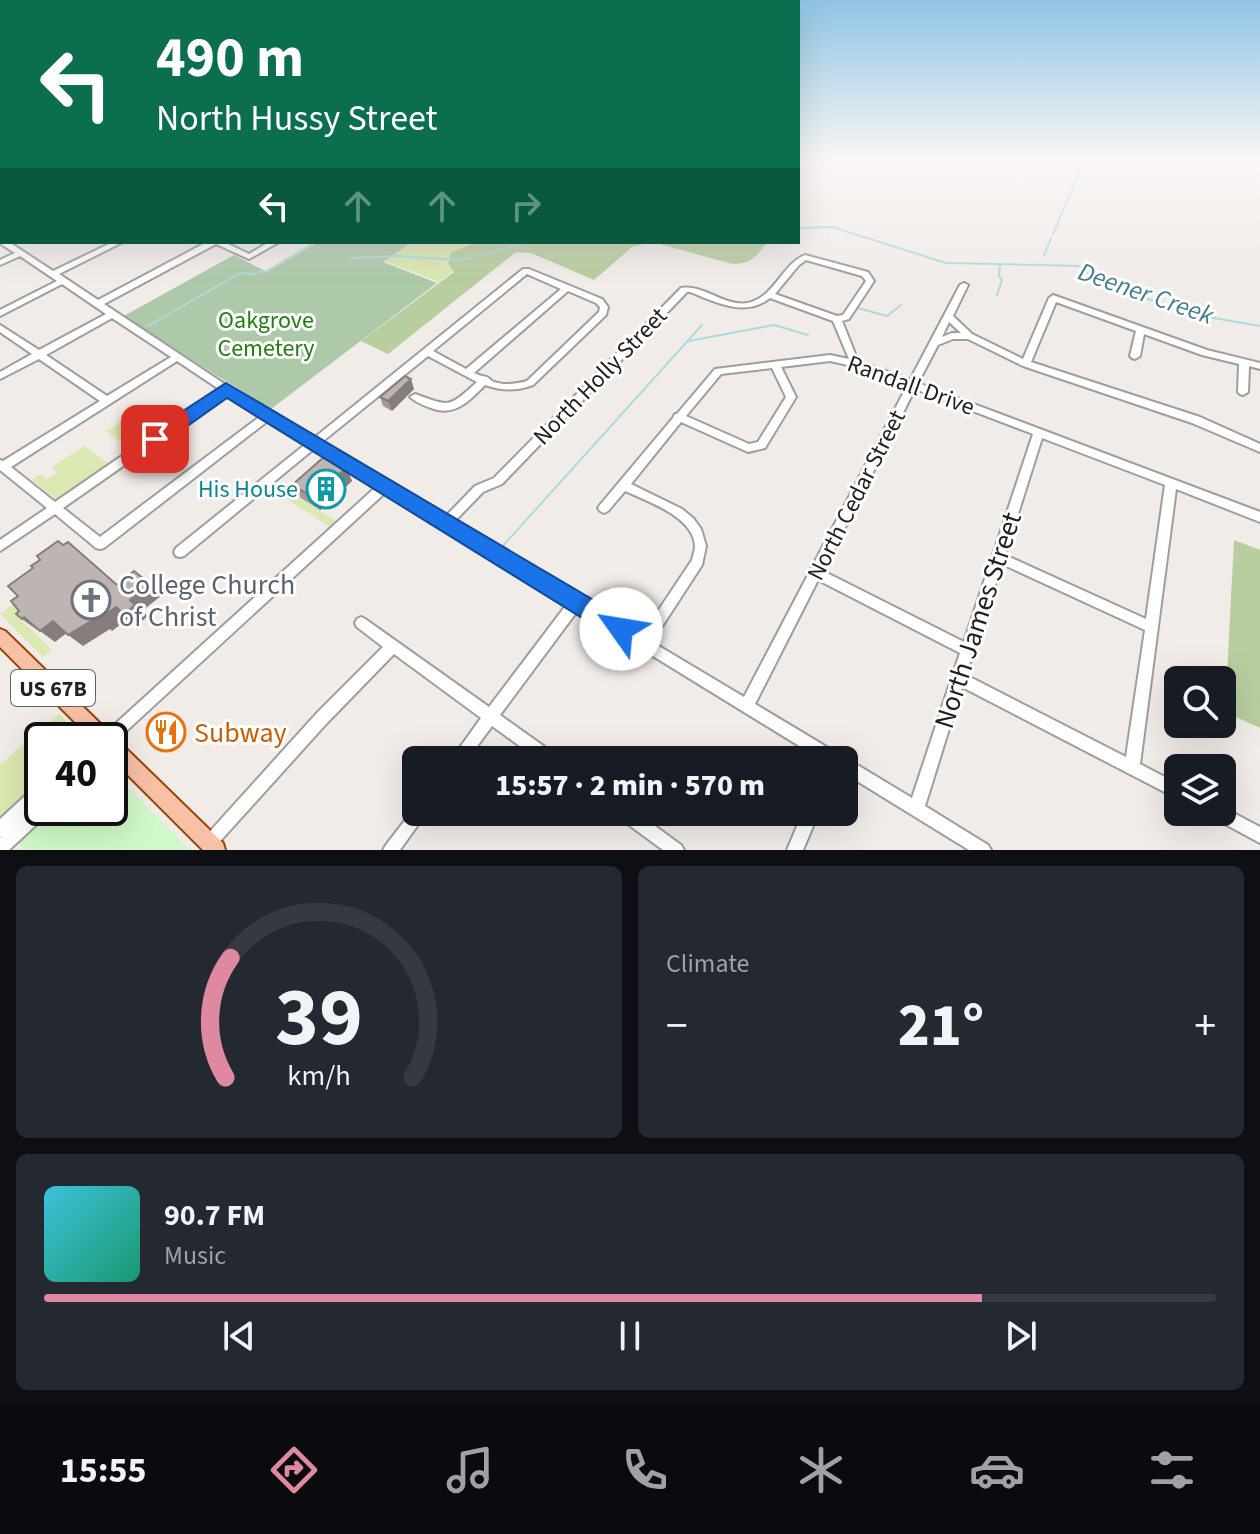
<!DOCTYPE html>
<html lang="en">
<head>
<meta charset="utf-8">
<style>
	:root { --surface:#171b24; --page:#242831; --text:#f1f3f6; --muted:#9ea1a6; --line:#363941; --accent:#df89a0 }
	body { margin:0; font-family:"Source Sans 3",sans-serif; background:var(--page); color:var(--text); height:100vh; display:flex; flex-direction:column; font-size:30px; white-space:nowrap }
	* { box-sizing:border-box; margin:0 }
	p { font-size:26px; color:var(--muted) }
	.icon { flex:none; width:44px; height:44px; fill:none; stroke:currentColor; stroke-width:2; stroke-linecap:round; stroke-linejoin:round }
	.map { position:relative; height:850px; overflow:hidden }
	.drawer { display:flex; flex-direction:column; gap:16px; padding:16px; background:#0d0f14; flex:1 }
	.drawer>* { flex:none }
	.guide { position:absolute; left:0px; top:0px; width:800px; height:244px; box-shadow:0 8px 32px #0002; background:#0b6e4f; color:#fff; overflow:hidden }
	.controls { position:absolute; left:1164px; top:666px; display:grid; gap:16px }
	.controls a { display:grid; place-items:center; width:72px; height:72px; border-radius:12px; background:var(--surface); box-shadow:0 8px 32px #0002; font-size:40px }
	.speed { position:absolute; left:24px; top:722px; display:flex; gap:16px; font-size:40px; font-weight:700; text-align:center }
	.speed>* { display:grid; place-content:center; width:104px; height:104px; border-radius:50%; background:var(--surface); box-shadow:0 8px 32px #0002; line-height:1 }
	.speed .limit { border:4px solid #111; border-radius:12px; background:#fff; color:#111 }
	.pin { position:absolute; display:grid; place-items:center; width:68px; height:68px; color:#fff; margin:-34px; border-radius:16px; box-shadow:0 4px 12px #0006 }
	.me { position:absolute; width:88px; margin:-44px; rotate:302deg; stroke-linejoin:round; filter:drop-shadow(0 0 6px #0008) }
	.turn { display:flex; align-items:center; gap:28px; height:168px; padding:0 24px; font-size:36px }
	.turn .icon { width:104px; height:104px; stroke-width:2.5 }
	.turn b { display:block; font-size:56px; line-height:68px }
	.lanes { display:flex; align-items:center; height:76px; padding:0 24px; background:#0003; justify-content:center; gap:40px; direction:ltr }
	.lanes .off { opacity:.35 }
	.big { font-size:60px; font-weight:800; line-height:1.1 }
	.drawer .widget { flex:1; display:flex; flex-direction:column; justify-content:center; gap:12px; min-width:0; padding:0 28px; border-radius:12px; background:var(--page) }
	.drawer .dial { align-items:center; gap:0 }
	.dial svg { height:208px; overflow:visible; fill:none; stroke:var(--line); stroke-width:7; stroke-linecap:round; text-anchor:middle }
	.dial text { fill:var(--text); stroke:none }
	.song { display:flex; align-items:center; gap:24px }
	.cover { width:96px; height:96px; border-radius:12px; background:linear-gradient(135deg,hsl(190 70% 55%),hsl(160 70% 35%)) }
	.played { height:8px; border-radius:4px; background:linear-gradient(90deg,var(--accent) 80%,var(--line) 80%) }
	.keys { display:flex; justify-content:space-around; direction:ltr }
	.heat { display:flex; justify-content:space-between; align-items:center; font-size:44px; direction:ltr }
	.drawer .tiles { flex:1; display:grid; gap:16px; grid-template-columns:1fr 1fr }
	.widget:last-child { grid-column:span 2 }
	.trip { position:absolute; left:402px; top:746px; width:456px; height:80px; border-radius:12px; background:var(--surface); box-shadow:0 8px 32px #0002; font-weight:800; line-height:80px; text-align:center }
	.tab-bar { display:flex; height:128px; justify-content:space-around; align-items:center; background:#090b0e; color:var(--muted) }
	.tab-bar .icon { width:56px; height:56px }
	.tab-bar .selected { color:var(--accent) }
	.tab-bar b { font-size:36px; color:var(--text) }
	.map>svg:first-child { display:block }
	.grass { fill:#dae8b1 }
	.forest { fill:#b8ce9f }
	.cemetery { fill:#adc9aa }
	.park { fill:#d0f8c8 }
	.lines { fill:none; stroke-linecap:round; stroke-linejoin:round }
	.stream { stroke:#abdcdc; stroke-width:2 }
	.minor-casing { stroke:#9e9e9e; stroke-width:4 }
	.major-casing { stroke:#984406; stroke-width:4 }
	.minor { fill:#fff; fill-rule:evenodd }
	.major { fill:#f8c1a6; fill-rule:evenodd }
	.wall { fill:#a39b98 }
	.shaded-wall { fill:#857e7c }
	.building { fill:#beb4b1; stroke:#857e7c; stroke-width:2 }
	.route { fill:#1a73e8; stroke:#114b97; stroke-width:2 }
	.labels { text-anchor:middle; stroke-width:6; stroke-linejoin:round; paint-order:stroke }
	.shield { fill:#fff; stroke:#646464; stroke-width:2 }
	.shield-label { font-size:22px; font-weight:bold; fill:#212121 }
	.park-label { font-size:24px; fill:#227e10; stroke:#fff }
	.street-label { font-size:24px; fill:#212121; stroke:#fff }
	.culture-label { font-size:24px; fill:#0d838f; stroke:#fff; text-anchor:end }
	.water-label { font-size:26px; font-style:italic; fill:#437b8f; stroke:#fff }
	.near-worship-label { font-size:28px; fill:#5b616d; stroke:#fff; text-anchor:start }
	.near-street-label { font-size:28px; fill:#212121; stroke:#fff }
	.near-food-label { font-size:28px; fill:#c56008; stroke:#fff; text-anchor:start }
</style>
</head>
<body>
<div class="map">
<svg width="1260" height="850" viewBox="0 0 1260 850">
	<rect width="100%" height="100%" fill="#f1ece8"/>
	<g class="grass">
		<polygon points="413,242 474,242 449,253 447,264 453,271 439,282 384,261"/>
		<polygon points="138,411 165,429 133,451 106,431"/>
		<polygon points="84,446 111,465 58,501 32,480 41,474 47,479 57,473 52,467"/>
		<polygon points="274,482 336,521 330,527 268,487"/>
		<polygon points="17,601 27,610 18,617 52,650 43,657 0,614"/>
		<polygon points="59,714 79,735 77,740 42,740 42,781 0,820 0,765"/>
	</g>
	<g class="forest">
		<polygon points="476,242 651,242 632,247 594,280 531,253 516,252 388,354 361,341 454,272 448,264 450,253"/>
		<path d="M652,242H767C757,256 751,264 733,264Z"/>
		<polygon points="1234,540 1260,550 1260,728 1225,712"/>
	</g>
	<polygon class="cemetery" points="319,242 412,242 383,262 437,283 271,409 122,317 234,255 267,272"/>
	<polygon class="park" points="110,769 190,850 25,850 17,841 53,808 110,808"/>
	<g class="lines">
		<g class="stream">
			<polyline points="798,228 832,227 946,263 1079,266 1100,282 1191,314 1260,326"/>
			<polyline points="1053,234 1085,159"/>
			<polyline points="1044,256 1051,238"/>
			<polyline points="351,258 397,256 460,260 532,242"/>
			<polyline points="259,272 265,272 316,242"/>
			<polyline points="997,295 1002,280 999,276 1000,266"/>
			<polyline points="858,308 887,316 901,305"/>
			<polyline points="148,326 240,273 256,274"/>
			<polyline points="689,341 774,325 808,335"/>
			<polyline points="501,548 702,325"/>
		</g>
		<g class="minor-casing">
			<g id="minor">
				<rect x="0" y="175" width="2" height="4"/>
				<rect x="0" y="217" width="2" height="5"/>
				<path d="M2,240V242H9L53,271L113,242H123L59,274L98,300L207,242H224L249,254L269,242H279L249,259L216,244L104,304L229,387L314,438L523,269H529L602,299L608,307L606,315L533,385C516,391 503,391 485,385C470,400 456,416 434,409C425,406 417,403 410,397L415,394C451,407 448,408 477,382L428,356L322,442L445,517L475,486L494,478L681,288C704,284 724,307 748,303C775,297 782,264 805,255L868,272L874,281L849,319L842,321L858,361L910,380L960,285L964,283L968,285L953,316L972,334L1023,359L1049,298L1053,295L1207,350L1260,363V369L1249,366L1248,392L1243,395L1240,394L1238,392L1239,364L1202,355L1144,334L1140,356L1135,359L1132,358L1130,356L1136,331L1056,302L1031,362L1200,417L1260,444V452L1192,423L1023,366L968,339H953L938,345L918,383L1260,512V522L1176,489L1140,764L1178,784V799L962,687L925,806L988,845L991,850H969L844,773V760H822L578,610L500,715L556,755L558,760H539L492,726L467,760H451L481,718L394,654L326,724L214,848L211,850L204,848L201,843L204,838L316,714L383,647L357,627L355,623L357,619L361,617L365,619L489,707L567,604L386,492L110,746V740H101L103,735L377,486L315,448L184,556L180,557L176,556L174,552L176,548L307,443L269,420L104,548L100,549L96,548L55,514L0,551V540L47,508L0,470V460L3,461L100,401L39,359L0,379V372L32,354L0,332V325L39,350L106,314L62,284L0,316V310L57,281L20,256L0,265V260L15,253L1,244L0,242ZM806,260L862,276L866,281L843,315L837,316L775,294L799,265ZM527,274L561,289L466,369L433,351ZM568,291L596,303L600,307L599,312L527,381C516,384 503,386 492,381C490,380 489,378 487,377C482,376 478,375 474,373ZM687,292H690C716,302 745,318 770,298L833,321L849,359L830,355L715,369L677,414H675L673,418L600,505L598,508L600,511L604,513L608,511L625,491C647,501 694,517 695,546C695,551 693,555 692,560L642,635L454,522L483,492L502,484ZM112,318L171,357L107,396L46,355ZM949,322L961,333H952L942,337ZM177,361L219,389L55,502L11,467ZM830,361L857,367L907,386L744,697L652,642L702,565L706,546L701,529L693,518L682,509L631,484L681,422L748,452L765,448L796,397L781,367ZM772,368L786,397L758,442L749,444L686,416L721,374ZM915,389L1033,434L964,642L823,571ZM226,394L262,415L100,537L63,508ZM1042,438L1165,485L1146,619L1005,555ZM1002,564L1145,630L1126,757L966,675ZM818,580L960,653L912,798L849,760L844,758L842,759L840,755L755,704Z"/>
				<polygon points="42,783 42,800 40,802 42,801 42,808 51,808 49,813 9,850 0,850 0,838 2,836 0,837 0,819 37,785"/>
				<polygon points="416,806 416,812 427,812 400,850 383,850 386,845"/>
				<polygon points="1222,807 1260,827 1260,843 1212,817 1209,812 1222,812"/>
				<polygon points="615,812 636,812 681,845 684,850 663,850 618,817"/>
				<polygon points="803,812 819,812 803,850 787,850"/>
			</g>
		</g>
		<g class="major-casing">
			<polygon id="major" points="0,629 5,631 223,843 225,850 203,850 110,757 110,740 93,740 0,647"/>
		</g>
		<use href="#minor" class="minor"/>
		<use href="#major" class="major"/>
	</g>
	<g class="wall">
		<polygon points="414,389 392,411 383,406 380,397"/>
		<polygon points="346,468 352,481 320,510 299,497 292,485"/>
	</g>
	<g class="shaded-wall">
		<polygon points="411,379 414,389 392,411 388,401"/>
		<polygon points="346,468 352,481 320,510 313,497"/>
		<polygon points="150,584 161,596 142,611 148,616 137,625 129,618 112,631 110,629 83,646 68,635 116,607 130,600"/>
		<polygon points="24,617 37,630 22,619"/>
		<polygon points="53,621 68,632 55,642 40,631"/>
	</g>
	<g class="building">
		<polygon points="405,376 411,379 388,401 380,397"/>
		<polygon points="325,456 346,468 313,497 292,485"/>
		<polygon points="58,541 63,545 68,542 117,585 134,571 150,584 130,600 135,605 124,614 116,607 98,620 96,618 68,635 53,621 40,631 24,617 22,619 16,614 19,611 11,601 18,596 8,586 33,568 31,566 40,560 37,556"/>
	</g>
	<linearGradient id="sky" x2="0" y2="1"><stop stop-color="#8fc4e3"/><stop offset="0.57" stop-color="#f9f6f5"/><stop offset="1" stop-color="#f9f6f5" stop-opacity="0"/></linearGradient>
	<rect width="1260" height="278" fill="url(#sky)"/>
	<polygon class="route" points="226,383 629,621 633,629 629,637 621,640 613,637 227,398 162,444 148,444 146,439 148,434"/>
	<defs>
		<g id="building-ring" transform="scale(2)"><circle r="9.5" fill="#fff" stroke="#0f9aa8" stroke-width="1.5"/><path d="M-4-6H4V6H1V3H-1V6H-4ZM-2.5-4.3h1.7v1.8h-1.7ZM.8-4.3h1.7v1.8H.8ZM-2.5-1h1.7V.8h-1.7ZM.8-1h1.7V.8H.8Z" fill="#0f9aa8"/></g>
		<g id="church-ring" transform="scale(2)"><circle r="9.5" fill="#fff" stroke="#6b7280" stroke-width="1.5"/><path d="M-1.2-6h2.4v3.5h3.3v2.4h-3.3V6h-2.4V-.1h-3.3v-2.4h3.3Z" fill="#6b7280"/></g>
		<g id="restaurant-ring" transform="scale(2)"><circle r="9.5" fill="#fff" stroke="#e8710a" stroke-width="1.5"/><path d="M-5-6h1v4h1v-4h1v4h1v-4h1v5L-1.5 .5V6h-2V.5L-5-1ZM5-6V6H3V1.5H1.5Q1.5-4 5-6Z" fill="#e8710a"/></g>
	</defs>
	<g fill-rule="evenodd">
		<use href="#building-ring" x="326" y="489"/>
		<use href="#church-ring" x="91" y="600"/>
		<use href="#restaurant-ring" x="166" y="732"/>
	</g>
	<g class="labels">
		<rect class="shield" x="11" y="670" width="84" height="36" rx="6"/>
		<g class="shield-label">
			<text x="53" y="696">US 67B</text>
		</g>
		<g class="park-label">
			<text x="266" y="328">Oakgrove<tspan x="266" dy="28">Cemetery</tspan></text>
		</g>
		<g class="street-label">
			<text transform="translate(600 376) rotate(-46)" y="8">North Holly Street</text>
			<text transform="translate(911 385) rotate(20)" y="8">Randall Drive</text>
			<text transform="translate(856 495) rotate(-63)" y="8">North Cedar Street</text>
		</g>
		<g class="culture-label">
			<text x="298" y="497">His House</text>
		</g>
		<g class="water-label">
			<text transform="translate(1146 293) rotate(19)" y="9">Deener Creek</text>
		</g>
		<g class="near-worship-label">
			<text x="119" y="594">College Church<tspan x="119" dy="32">of Christ</tspan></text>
		</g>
		<g class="near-street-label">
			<text transform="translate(977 620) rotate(-72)" y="10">North James Street</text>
		</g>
		<g class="near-food-label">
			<text x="194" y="742">Subway</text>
		</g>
	</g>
</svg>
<div class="controls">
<a><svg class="icon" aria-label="search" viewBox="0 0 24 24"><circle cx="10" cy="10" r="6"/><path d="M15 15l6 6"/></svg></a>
<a><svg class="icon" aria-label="layers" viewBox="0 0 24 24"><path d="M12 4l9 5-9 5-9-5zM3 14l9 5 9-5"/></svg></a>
</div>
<div class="speed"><div class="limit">40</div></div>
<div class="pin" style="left:155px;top:439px;background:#d93025"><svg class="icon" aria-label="arrive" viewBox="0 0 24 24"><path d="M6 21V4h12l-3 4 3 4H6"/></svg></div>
<svg class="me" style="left:621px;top:629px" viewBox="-20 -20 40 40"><circle r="19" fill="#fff"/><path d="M0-13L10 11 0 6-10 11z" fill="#1a73e8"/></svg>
<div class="trip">15:57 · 2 min · 570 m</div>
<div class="guide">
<div class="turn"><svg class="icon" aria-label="left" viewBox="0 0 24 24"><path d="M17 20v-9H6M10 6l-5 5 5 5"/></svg><div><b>490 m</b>North Hussy Street</div></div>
<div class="lanes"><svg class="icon" aria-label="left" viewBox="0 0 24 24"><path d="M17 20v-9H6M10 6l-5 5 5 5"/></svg><svg class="icon off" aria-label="ahead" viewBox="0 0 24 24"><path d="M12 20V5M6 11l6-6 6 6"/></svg><svg class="icon off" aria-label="ahead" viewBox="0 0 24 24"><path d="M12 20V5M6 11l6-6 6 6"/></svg><svg class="icon off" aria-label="right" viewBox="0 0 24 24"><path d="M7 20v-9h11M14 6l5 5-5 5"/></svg></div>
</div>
</div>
<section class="drawer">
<div class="tiles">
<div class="widget dial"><svg viewBox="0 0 100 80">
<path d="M14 69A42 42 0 1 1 86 69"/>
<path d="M14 69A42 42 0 0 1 16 23" stroke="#df89a0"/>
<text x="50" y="56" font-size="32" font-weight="700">39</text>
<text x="50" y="72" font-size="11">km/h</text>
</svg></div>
<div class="widget"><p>Climate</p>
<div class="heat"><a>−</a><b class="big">21°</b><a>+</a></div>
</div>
<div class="widget">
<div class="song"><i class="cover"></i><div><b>90.7 FM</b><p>Music</p></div></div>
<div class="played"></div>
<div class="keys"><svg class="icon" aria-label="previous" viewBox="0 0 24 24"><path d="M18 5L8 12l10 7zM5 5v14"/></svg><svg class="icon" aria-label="pause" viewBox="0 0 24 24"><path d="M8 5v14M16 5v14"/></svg><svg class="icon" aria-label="next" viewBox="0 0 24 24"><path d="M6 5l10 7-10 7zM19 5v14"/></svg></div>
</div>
</div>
</section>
<nav class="tab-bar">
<b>15:55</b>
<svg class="icon selected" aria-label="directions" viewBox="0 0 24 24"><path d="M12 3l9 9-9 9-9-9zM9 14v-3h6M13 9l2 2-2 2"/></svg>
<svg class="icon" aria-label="music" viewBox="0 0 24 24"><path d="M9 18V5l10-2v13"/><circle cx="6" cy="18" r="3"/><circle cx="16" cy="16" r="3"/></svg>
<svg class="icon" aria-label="phone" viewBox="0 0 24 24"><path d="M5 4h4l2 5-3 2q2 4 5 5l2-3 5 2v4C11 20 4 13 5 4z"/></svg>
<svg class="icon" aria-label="climate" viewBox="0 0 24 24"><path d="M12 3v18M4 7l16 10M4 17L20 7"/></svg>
<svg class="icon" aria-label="car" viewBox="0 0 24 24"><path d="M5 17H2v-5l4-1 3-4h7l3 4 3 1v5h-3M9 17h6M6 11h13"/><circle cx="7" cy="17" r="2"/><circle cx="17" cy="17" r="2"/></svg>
<svg class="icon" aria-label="filters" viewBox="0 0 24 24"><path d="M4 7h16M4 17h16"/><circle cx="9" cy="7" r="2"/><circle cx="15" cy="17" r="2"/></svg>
</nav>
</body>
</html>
